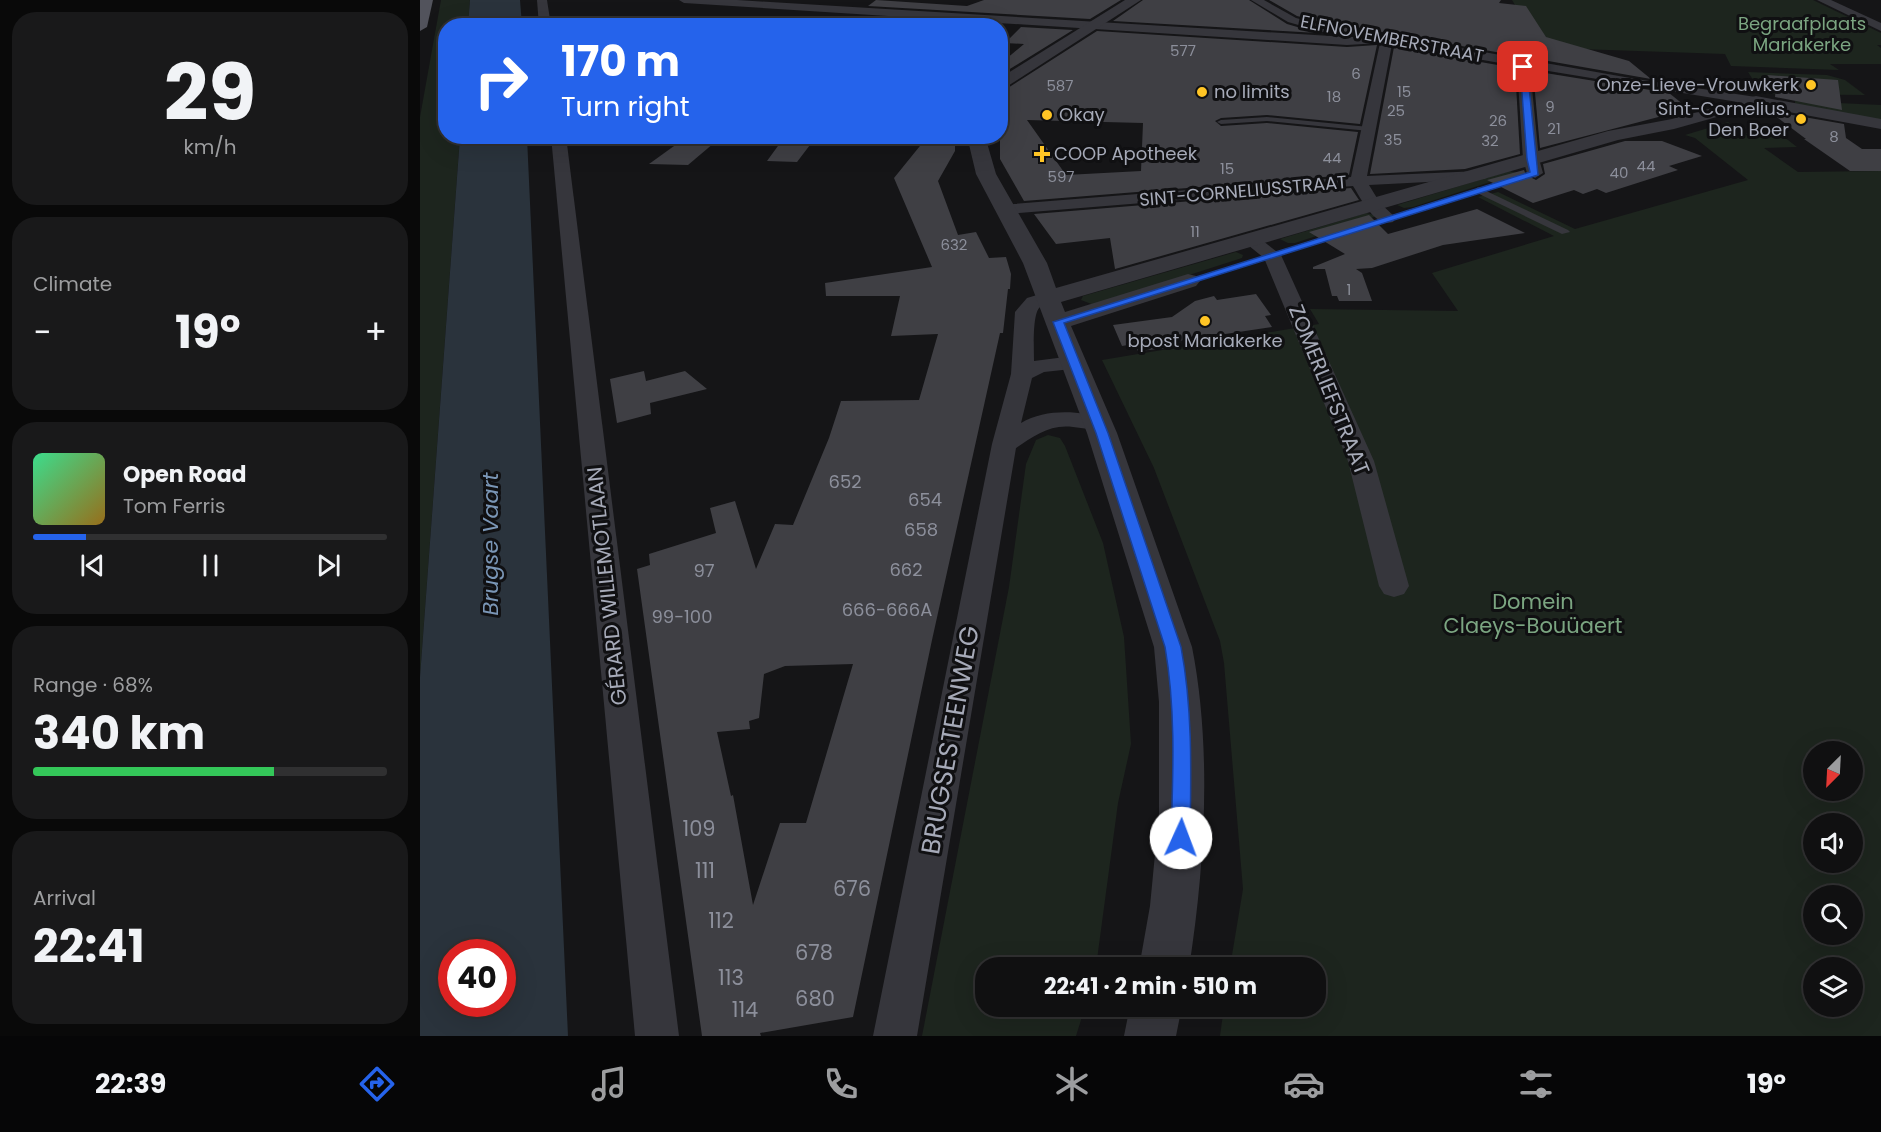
<!DOCTYPE html>
<html lang="en">
<head>
<meta charset="utf-8">
<style>
	:root { --surface:#101011; --page:#19191a; --text:#f1f3f6; --muted:#9c9d9f; --line:#303031; --accent:#2563eb }
	body { margin:0; font-family:Poppins,sans-serif; background:var(--page); color:var(--text); height:100vh; display:flex; flex-direction:column; font-size:22px; white-space:nowrap }
	* { box-sizing:border-box; margin:0 }
	p { font-size:20px; color:var(--muted) }
	.icon { flex:none; width:33px; height:33px; fill:none; stroke:currentColor; stroke-width:2; stroke-linecap:round; stroke-linejoin:round }
	.map { position:relative; flex:1; overflow:hidden }
	.side { display:flex; flex-direction:column; gap:12px; padding:12px; background:#090909; width:420px }
	.side>* { flex:none }
	.guide { position:absolute; left:18px; top:18px; width:570px; height:126px; border-radius:24px; box-shadow:0 6px 24px #0002,0 0 0 2px var(--line); background:#2563eb; color:#fff; overflow:hidden }
	.needle { width:39px; rotate:204deg }
	.fabs { position:absolute; left:1383px; top:741px; display:grid; gap:12px }
	.fabs a { display:grid; place-items:center; width:60px; height:60px; border-radius:50%; background:var(--surface); box-shadow:0 6px 24px #0002,0 0 0 2px var(--line); font-size:30px }
	.speed { position:absolute; left:18px; top:939px; display:flex; gap:12px; font-size:30px; font-weight:700; text-align:center }
	.speed>* { display:grid; place-content:center; width:78px; height:78px; border-radius:50%; background:var(--surface); box-shadow:0 6px 24px #0002,0 0 0 2px var(--line); line-height:1 }
	.speed .limit { border:9px solid #d22; background:#fff; color:#111 }
	.pin { position:absolute; display:grid; place-items:center; width:51px; height:51px; color:#fff; margin:-26px; border-radius:12px; box-shadow:0 3px 9px #0006 }
	.me { position:absolute; width:66px; margin:-33px; rotate:2deg; stroke-linejoin:round; filter:drop-shadow(0 0 4px #0008) }
	.turn { display:flex; align-items:center; gap:21px; height:126px; padding:0 24px; font-size:27px }
	.turn .icon { width:78px; height:78px; stroke-width:2.5 }
	.turn b { display:block; font-size:42px; line-height:51px }
	.big { font-size:45px; font-weight:700; line-height:1.1 }
	.side .widget { flex:1; display:flex; flex-direction:column; justify-content:center; gap:9px; min-width:0; padding:0 21px; border-radius:24px; background:var(--page) }
	.side .dial { align-items:center; gap:0 }
	.dial b { font-size:78px; line-height:1 }
	.song { display:flex; align-items:center; gap:18px }
	.cover { width:72px; height:72px; border-radius:9px; background:linear-gradient(135deg,hsl(150 70% 55%),hsl(40 70% 35%)) }
	.played { height:6px; border-radius:3px; background:linear-gradient(90deg,var(--accent) 15%,var(--line) 15%) }
	.keys { display:flex; justify-content:space-around; direction:ltr }
	.heat { display:flex; justify-content:space-between; align-items:center; font-size:33px; direction:ltr }
	.charge { height:9px; border-radius:4px; background:linear-gradient(90deg,#34c759 68%,var(--line) 0) }
	.trip { position:absolute; left:555px; top:957px; width:351px; height:60px; border-radius:24px; background:var(--surface); box-shadow:0 6px 24px #0002,0 0 0 2px var(--line); font-weight:700; line-height:60px; text-align:center }
	.menu { display:flex; height:96px; justify-content:space-around; align-items:center; background:#060607; color:var(--muted) }
	.menu .icon { width:42px; height:42px }
	.menu .on { color:var(--accent) }
	.menu b { font-size:27px; color:var(--text) }
	main { display:flex; flex:1; min-height:0 }
	.map>svg:first-child { display:block }
	.green { fill:#1d251e; fill-rule:evenodd }
	.water { fill:#2a333c; fill-rule:evenodd }
	.building { fill:#3f3f44; fill-rule:evenodd }
	.lines { fill:none; stroke-linecap:round; stroke-linejoin:round }
	.service { fill:#36363c; fill-rule:evenodd }
	.minor { fill:#36363c; fill-rule:evenodd }
	.tertiary { fill:#36363c; fill-rule:evenodd }
	.primary { fill:#52535c; fill-rule:evenodd }
	.route { fill:#2563eb; stroke:#184099; stroke-width:1.5 }
	.poi-dot { fill:#ffc525; stroke:#101012; stroke-width:2 }
	.labels { text-anchor:middle; stroke-width:6; stroke-linejoin:round; paint-order:stroke }
	.far-number-label { font-size:15px; fill:#8c8f9b }
	.far-park-label { font-size:18px; fill:#7ba581; stroke:#101012 }
	.far-street-label { font-size:18px; fill:#a6aab8; stroke:#101012 }
	.far-poi-label { font-size:18px; fill:#a6aab8; stroke:#101012; text-anchor:start }
	.number-label { font-size:18px; fill:#8c8f9b }
	.street-label { font-size:21px; fill:#a6aab8; stroke:#101012 }
	.park-label { font-size:21px; fill:#7ba581; stroke:#101012 }
	.near-number-label { font-size:21px; fill:#8c8f9b }
	.water-label { font-size:22px; font-style:italic; fill:#7a96b6; stroke:#101012 }
	.near-street-label { font-size:26px; fill:#a6aab8; stroke:#101012 }
</style>
</head>
<body>
<main>
<section class="side">
<div class="widget dial"><b>29</b><p>km/h</p></div>
<div class="widget"><p>Climate</p>
<div class="heat"><a>−</a><b class="big">19°</b><a>+</a></div>
</div>
<div class="widget">
<div class="song"><i class="cover"></i><div><b>Open Road</b><p>Tom Ferris</p></div></div>
<div class="played"></div>
<div class="keys"><svg class="icon" aria-label="previous" viewBox="0 0 24 24"><path d="M18 5L8 12l10 7zM5 5v14"/></svg><svg class="icon" aria-label="pause" viewBox="0 0 24 24"><path d="M8 5v14M16 5v14"/></svg><svg class="icon" aria-label="next" viewBox="0 0 24 24"><path d="M6 5l10 7-10 7zM19 5v14"/></svg></div>
</div>
<div class="widget"><p>Range · 68%</p><b class="big">340 km</b><div class="charge"></div></div>
<div class="widget"><p>Arrival</p><b class="big">22:41</b></div>
</section>
<div class="map">
<svg width="1461" height="1036" viewBox="0 0 1461 1036">
	<rect width="100%" height="100%" fill="#151517"/>
	<g class="green">
		<polygon points="21,0 50,0 48,25 26,26 26,136 40,137 0,677 0,117"/>
		<polygon points="1092,0 1393,0 1461,33 1461,45 1457,45 1461,48 1461,64 1410,64 1419,70 1311,66 1305,54 1159,49 1113,35"/>
		<polygon points="1328,72 1407,75 1425,80 1445,95 1342,94"/>
		<polygon points="1375,101 1461,105 1461,120 1375,104"/>
		<path d="M1308,122L1329,137L1326,133H1359L1377,147L1344,148L1378,172L1461,171V1036H800L804,1007L896,1006V968L810,967L823,889L804,663L800,641L734,468L682,360L899,324L890,309L1038,311L1012,273L1134,236L1058,197L1078,192L1155,229L1328,180L1275,138L1265,135ZM1394,752H1432V790H1394ZM1394,824H1432V862H1394ZM1394,896H1432V934H1394ZM1394,968H1432V1006H1394Z"/>
		<polygon points="1089,171 1098,173 993,207 984,208 977,205"/>
		<polygon points="946,213 955,215 954,217 875,243 868,243 860,239"/>
		<polygon points="816,252 823,255 822,258 685,302 674,305 661,300 663,296 670,294"/>
		<polygon points="628,435 640,438 645,446 683,543 704,637 711,744 698,803 676,967 566,968 566,1006 665,1007 656,1036 502,1036 589,587 606,464 616,440"/>
	</g>
	<g class="water">
		<polygon points="50,0 100,0 102,25 48,25"/>
		<path d="M40,137H107L148,1036H0V677ZM32,952H82V1004H32Z"/>
	</g>
	<g class="building">
		<polygon points="456,0 547,6 564,0 701,0 670,19 448,6"/>
		<polygon points="723,0 829,0 867,24 898,33 693,21"/>
		<polygon points="849,0 1081,0 1079,3 1106,6 1126,37 1209,61 1231,79 950,30 943,35 905,33 911,28 909,24 877,16"/>
		<polygon points="431,16 584,26 415,26"/>
		<polygon points="601,27 653,30 580,75 580,64 604,44 585,43"/>
		<path d="M677,31L927,47L957,45L940,124L847,115L801,118L795,121L801,126L847,123L938,132L929,175L604,201L580,159V93ZM607,120L723,123L721,171L646,175Z"/>
		<polygon points="974,47 1095,68 1100,154 1045,169 950,174"/>
		<polygon points="1113,71 1249,93 1269,109 1120,148"/>
		<polygon points="1347,75 1418,80 1422,110 1355,97 1356,85"/>
		<polygon points="1355,112 1424,124 1426,138 1442,149 1461,149 1461,171 1430,171 1384,139 1386,139 1354,115"/>
		<path d="M508,136H535V151L518,181L538,235L556,232L569,258L586,257L591,274L590,289H588L583,333H580L512,640L433,1017L340,1033L341,1036H282L217,569L230,565L229,554L296,533L290,508L315,501L336,569L355,524L373,525L409,438L421,401L499,400L518,334L471,336L480,296H406L405,283L512,267L474,178ZM433,664L386,823H360L333,905L313,795L311,796L297,732L330,729L329,721L339,718L344,674L365,666Z"/>
		<polygon points="363,139 370,140 393,141 377,162 347,161"/>
		<polygon points="261,141 294,143 268,165 229,164"/>
		<polygon points="1205,141 1242,141 1282,156 1249,166 1258,170 1186,193 1177,189 1163,194 1154,190 1113,203 1067,180 1104,170 1106,175 1116,180 1125,174 1123,164"/>
		<polygon points="931,188 939,200 695,269 690,238 636,244 614,214"/>
		<polygon points="1057,209 1105,233 1023,245 952,268 936,269 942,273 952,301 919,301 917,296 912,296 905,269 893,269 893,267 925,254 889,232 949,215 968,234"/>
		<polygon points="836,294 851,315 845,316 852,327 745,343 748,348 718,351 714,344 702,346 693,325 752,317 775,301 794,296 797,300"/>
		<polygon points="224,371 226,381 265,371 287,389 230,403 231,414 197,423 190,379"/>
	</g>
	<g class="lines">
		<g class="service">
			<polygon points="847,117 949,127 953,129 949,131 847,121 801,124 797,122 801,120"/>
			<polygon points="1058,187 1148,230 1150,232 1142,234 1055,192 1054,190"/>
		</g>
		<g class="minor">
			<polygon points="117,0 127,0 131,26 119,26"/>
			<path d="M259,0H317L927,37H944L950,32L1216,79L1336,97L1343,101L1336,105L1110,68L1119,159L1123,173L1115,178L1107,173L1103,159L1097,66L972,44L947,176L1059,171L1065,173L1067,176L1065,179L949,185L960,203L976,218L973,222C954,227 942,200 933,186L587,214L581,213L578,209L581,205L931,177L960,43L927,45L264,3Z"/>
			<polygon points="831,0 844,0 876,18 907,26 909,28 903,32 868,22"/>
			<polygon points="1397,0 1411,0 1461,23 1461,31"/>
			<polygon points="131,136 146,136 259,1036 215,1036"/>
			<polygon points="832,235 838,237 861,255 954,461 989,586 984,594 974,597 964,594 959,586 928,461 844,258 823,241 826,237"/>
			<path d="M627,292L634,294L637,298C632,305 626,303 620,307C612,314 614,349 614,361L653,356L661,358L664,363L661,368L624,372L612,378L601,423C626,408 659,411 686,418L690,423L686,428C675,431 665,428 653,427C630,424 614,436 596,448L497,1036H453L572,444L591,374L595,312L607,298Z"/>
		</g>
		<g class="tertiary">
			<polygon points="705,0 721,0 580,91 580,78"/>
			<path d="M1336,96L1461,119V129L1336,106L1254,129L1198,140L641,302L645,312L768,274L776,276L780,281L776,286L651,326L697,433L772,647C792,748 785,866 769,968H719L730,906L739,813V702L734,647L667,433L603,263L556,174L547,136H565L576,174L627,263L636,288L1188,131L1252,119Z"/>
			<polygon points="710,1006 762,1006 756,1036 704,1036"/>
		</g>
		<polygon class="primary" points="0,0 13,0 7,27 0,31"/>
	</g>
	<path class="route" d="M1103,65L1107,67L1118,175L644,323L688,433L761,647C773,710 771,775 770,838L767,844L761,847L754,844L751,838C753,775 756,710 745,647L676,433L633,322L1110,172L1107,159L1100,67Z"/>
	<g class="poi-dot">
		<circle cx="1391" cy="85" r="6"/>
		<circle cx="782" cy="92" r="6"/>
		<circle cx="627" cy="115" r="6"/>
		<circle cx="1381" cy="119" r="6"/>
		<path d="M619 145h6v6h6v6h-6v6h-6v-6h-6v-6h6z"/>
		<circle cx="785" cy="321" r="6"/>
	</g>
	<g class="labels">
		<g class="far-number-label">
			<text x="763" y="56">577</text>
			<text x="936" y="79">6</text>
			<text x="640" y="91">587</text>
			<text x="984" y="97">15</text>
			<text x="914" y="102">18</text>
			<text x="1130" y="112">9</text>
			<text x="976" y="116">25</text>
			<text x="1078" y="126">26</text>
			<text x="1134" y="134">21</text>
			<text x="1414" y="142">8</text>
			<text x="973" y="145">35</text>
			<text x="1070" y="146">32</text>
			<text x="912" y="163">44</text>
			<text x="1226" y="171">44</text>
			<text x="807" y="174">15</text>
			<text x="1199" y="178">40</text>
			<text x="641" y="182">597</text>
			<text x="775" y="237">11</text>
			<text x="534" y="250">632</text>
			<text x="929" y="295">1</text>
		</g>
		<g class="far-park-label">
			<text x="1382" y="30">Begraafplaats<tspan x="1382" dy="21">Mariakerke</tspan></text>
		</g>
		<g class="far-street-label">
			<text transform="translate(972 39) rotate(11)" y="6">ELFNOVEMBERSTRAAT</text>
			<text transform="translate(823 191) rotate(-5)" y="6">SINT-CORNELIUSSTRAAT</text>
		</g>
		<g class="far-poi-label">
			<text x="1379" y="91" text-anchor="end">Onze-Lieve-Vrouwkerk</text>
			<text x="794" y="98">no limits</text>
			<text x="1369" y="115" text-anchor="end">Sint-Cornelius.<tspan x="1369" dy="21">Den Boer</tspan></text>
			<text x="639" y="121">Okay</text>
			<text x="634" y="160">COOP Apotheek</text>
			<text x="785" y="347" text-anchor="middle">bpost Mariakerke</text>
		</g>
		<g class="number-label">
			<text x="425" y="488">652</text>
			<text x="505" y="506">654</text>
			<text x="501" y="536">658</text>
			<text x="486" y="576">662</text>
			<text x="284" y="577">97</text>
			<text x="467" y="616">666-666A</text>
			<text x="262" y="623">99-100</text>
		</g>
		<g class="street-label">
			<text transform="translate(909 390) rotate(68)" y="7">ZOMERLIEFSTRAAT</text>
			<text transform="translate(187 586) rotate(-96)" y="7">GÉRARD WILLEMOTLAAN</text>
		</g>
		<g class="park-label">
			<text x="1113" y="609">Domein<tspan x="1113" dy="24">Claeys-Bouüaert</tspan></text>
		</g>
		<g class="near-number-label">
			<text x="279" y="836">109</text>
			<text x="285" y="878">111</text>
			<text x="432" y="896">676</text>
			<text x="301" y="928">112</text>
			<text x="394" y="960">678</text>
			<text x="311" y="985">113</text>
			<text x="395" y="1006">680</text>
			<text x="325" y="1017">114</text>
		</g>
		<g class="water-label">
			<text transform="translate(70 544) rotate(-90)" y="8">Brugse Vaart</text>
		</g>
		<g class="near-street-label">
			<text transform="translate(530 740) rotate(-80)" y="9">BRUGSESTEENWEG</text>
		</g>
	</g>
</svg>
<div class="fabs">
<a><svg class="needle" viewBox="-14 -14 28 28"><path d="M0-13l5 13h-10z" fill="#e53935"/><path d="M0 13l5-13h-10z" fill="#9c9d9f"/></svg></a>
<a><svg class="icon" aria-label="sound" viewBox="0 0 24 24"><path d="M4 9h4l5-4v14l-5-4H4zM17 9q2 3 0 6"/></svg></a>
<a><svg class="icon" aria-label="search" viewBox="0 0 24 24"><circle cx="10" cy="10" r="6"/><path d="M15 15l6 6"/></svg></a>
<a><svg class="icon" aria-label="layers" viewBox="0 0 24 24"><path d="M12 4l9 5-9 5-9-5zM3 14l9 5 9-5"/></svg></a>
</div>
<div class="speed"><div class="limit">40</div></div>
<div class="pin" style="left:1103px;top:67px;background:#d93025"><svg class="icon" aria-label="arrive" viewBox="0 0 24 24"><path d="M6 21V4h12l-3 4 3 4H6"/></svg></div>
<svg class="me" style="left:761px;top:838px" viewBox="-20 -20 40 40"><circle r="19" fill="#fff"/><path d="M0-13L10 11 0 6-10 11z" fill="#2563eb"/></svg>
<div class="trip">22:41 · 2 min · 510 m</div>
<div class="guide">
<div class="turn"><svg class="icon" aria-label="right" viewBox="0 0 24 24"><path d="M7 20v-9h11M14 6l5 5-5 5"/></svg><div><b>170 m</b>Turn right</div></div>
</div>
</div>
</main>
<nav class="menu">
<b>22:39</b>
<svg class="icon on" aria-label="directions" viewBox="0 0 24 24"><path d="M12 3l9 9-9 9-9-9zM9 14v-3h6M13 9l2 2-2 2"/></svg>
<svg class="icon" aria-label="music" viewBox="0 0 24 24"><path d="M9 18V5l10-2v13"/><circle cx="6" cy="18" r="3"/><circle cx="16" cy="16" r="3"/></svg>
<svg class="icon" aria-label="phone" viewBox="0 0 24 24"><path d="M5 4h4l2 5-3 2q2 4 5 5l2-3 5 2v4C11 20 4 13 5 4z"/></svg>
<svg class="icon" aria-label="climate" viewBox="0 0 24 24"><path d="M12 3v18M4 7l16 10M4 17L20 7"/></svg>
<svg class="icon" aria-label="car" viewBox="0 0 24 24"><path d="M5 17H2v-5l4-1 3-4h7l3 4 3 1v5h-3M9 17h6M6 11h13"/><circle cx="7" cy="17" r="2"/><circle cx="17" cy="17" r="2"/></svg>
<svg class="icon" aria-label="filters" viewBox="0 0 24 24"><path d="M4 7h16M4 17h16"/><circle cx="9" cy="7" r="2"/><circle cx="15" cy="17" r="2"/></svg>
<b>19°</b>
</nav>
</body>
</html>
